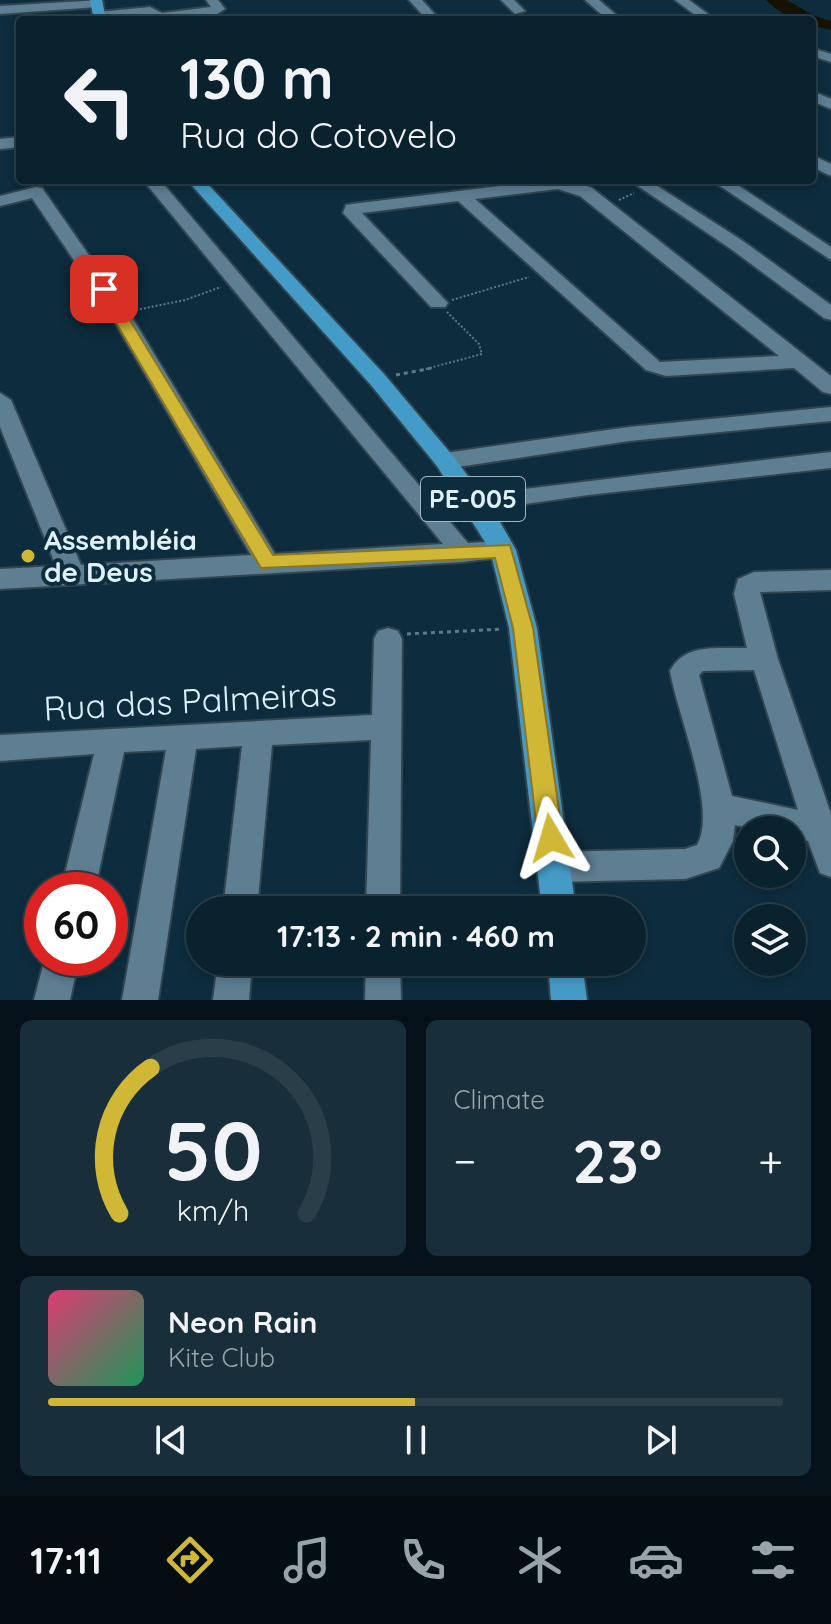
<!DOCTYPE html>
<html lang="en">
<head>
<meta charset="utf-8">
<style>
	:root { --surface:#0a212e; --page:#182e3a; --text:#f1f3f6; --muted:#99a3aa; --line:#2a3e4a; --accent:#d1b736 }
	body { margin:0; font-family:Quicksand,sans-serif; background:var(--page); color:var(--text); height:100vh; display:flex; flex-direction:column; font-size:30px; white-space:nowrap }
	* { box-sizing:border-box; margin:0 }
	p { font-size:26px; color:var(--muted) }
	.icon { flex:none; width:44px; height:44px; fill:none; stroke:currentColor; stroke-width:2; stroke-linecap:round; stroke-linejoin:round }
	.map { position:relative; height:1000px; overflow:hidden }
	.drawer { display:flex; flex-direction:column; gap:20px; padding:20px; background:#061219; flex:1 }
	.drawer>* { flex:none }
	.hud { position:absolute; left:16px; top:16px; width:800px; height:168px; border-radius:8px; box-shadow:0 4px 12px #0003,0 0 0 2px var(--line); background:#0a212e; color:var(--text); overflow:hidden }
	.fabs { position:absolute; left:734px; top:816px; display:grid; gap:16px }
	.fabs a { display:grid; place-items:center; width:72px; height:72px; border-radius:50%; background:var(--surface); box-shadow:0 4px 12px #0003,0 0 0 2px var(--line); font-size:40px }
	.speed { position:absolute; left:24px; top:872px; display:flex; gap:16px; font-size:40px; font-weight:700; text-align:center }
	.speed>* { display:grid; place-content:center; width:104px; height:104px; border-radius:50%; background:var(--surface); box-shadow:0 4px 12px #0003,0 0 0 2px var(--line); line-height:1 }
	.speed .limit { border:12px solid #d22; background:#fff; color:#111 }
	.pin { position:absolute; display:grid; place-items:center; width:68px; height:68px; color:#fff; margin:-34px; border-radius:16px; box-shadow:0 4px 12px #0006 }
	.me { position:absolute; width:88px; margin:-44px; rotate:353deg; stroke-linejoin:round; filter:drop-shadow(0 0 6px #0008) }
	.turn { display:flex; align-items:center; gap:28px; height:168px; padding:0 32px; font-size:36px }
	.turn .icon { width:104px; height:104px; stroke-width:2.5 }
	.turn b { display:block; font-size:56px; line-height:68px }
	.big { font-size:60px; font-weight:700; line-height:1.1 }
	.drawer .card { flex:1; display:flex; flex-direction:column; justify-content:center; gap:12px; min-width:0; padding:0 28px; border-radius:12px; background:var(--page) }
	.drawer .dial { align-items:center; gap:0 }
	.dial svg { height:208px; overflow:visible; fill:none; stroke:var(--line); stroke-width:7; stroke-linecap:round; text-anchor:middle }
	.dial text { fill:var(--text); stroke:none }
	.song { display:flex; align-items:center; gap:24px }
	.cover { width:96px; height:96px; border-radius:12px; background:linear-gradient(135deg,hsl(340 70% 55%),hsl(150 70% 35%)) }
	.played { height:8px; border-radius:4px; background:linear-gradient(90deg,var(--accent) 50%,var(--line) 50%) }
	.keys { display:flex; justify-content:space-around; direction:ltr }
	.heat { display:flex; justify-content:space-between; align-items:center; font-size:44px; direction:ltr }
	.drawer .tiles { flex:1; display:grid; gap:20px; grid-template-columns:1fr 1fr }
	.card:last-child { grid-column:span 2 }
	.trip { position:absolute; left:186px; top:896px; width:460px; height:80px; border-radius:40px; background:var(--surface); box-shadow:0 4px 12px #0003,0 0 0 2px var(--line); font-weight:700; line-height:80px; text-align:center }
	.tab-bar { display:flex; height:128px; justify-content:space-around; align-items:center; background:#040d12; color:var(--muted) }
	.tab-bar .icon { width:56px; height:56px }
	.tab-bar .active { color:var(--accent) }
	.tab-bar b { font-size:36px; color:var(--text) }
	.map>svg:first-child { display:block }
	.water { fill:#171100 }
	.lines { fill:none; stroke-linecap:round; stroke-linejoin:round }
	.minor-casing { stroke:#314550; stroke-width:4 }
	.major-casing { stroke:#314550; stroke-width:4 }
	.path-far1 { stroke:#5f7987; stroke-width:2; stroke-dasharray:2 2; stroke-linecap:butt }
	.path { stroke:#5f7987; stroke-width:3; stroke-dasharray:4 4; stroke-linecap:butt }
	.minor { fill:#5e7e92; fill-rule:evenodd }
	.major { fill:#459bc7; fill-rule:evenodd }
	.route { fill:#d1b736; stroke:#887723; stroke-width:2 }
	.poi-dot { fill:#d1b736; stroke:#0d2c3d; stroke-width:3 }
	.labels { text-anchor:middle; stroke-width:8; stroke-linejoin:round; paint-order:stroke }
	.shield { fill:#0d2c3d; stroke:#a1b6c3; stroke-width:2 }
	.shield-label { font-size:26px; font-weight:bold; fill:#e0f1fc }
	.poi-label { font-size:28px; font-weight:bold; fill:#e0f1fc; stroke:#0d2c3d; text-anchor:start }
	.near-street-label { font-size:34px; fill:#e0f1fc; stroke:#0d2c3d }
</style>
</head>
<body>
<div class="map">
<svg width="831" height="1000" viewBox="0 0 831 1000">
	<rect width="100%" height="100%" fill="#0d2c3d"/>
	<path class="water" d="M766,0H787L812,15L831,21V30L812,25V20C792,20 781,14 766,0Z"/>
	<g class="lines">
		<g class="minor-casing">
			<g id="minor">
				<polygon points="101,0 103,3 97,7 0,14 0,6"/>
				<polygon points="206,0 218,0 225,9 217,14 166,20 156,20 148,15 99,20 93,16 99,12 150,7 162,13 211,7"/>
				<polygon points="409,0 422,0 440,20 427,20"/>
				<polygon points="501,0 514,0 525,11 515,14"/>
				<polygon points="585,0 599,0 622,20 608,20"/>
				<polygon points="675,0 689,0 716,20 702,20"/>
				<polygon points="812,48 831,54 831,62 812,56"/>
				<polygon points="812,91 831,99 831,109 812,101"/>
				<polygon points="20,137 20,147 0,149 0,139"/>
				<polygon points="812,155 831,164 831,176 812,167"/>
				<polygon points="143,180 160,180 468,543 503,541 512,544 516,550 512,556 462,562 0,589 0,569 56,566 0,427 0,393 11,400 81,565 251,555 110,314 32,198 0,206 0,196 36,187 42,188 130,314 275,554 443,544"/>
				<path d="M550,180L574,181L592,188L831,376V394L823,392L794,368L666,376L646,370L458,201L362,213L448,303L445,307H431L343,213L346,205L352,204ZM558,189L580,196L779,356L660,362L475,199Z"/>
				<polygon points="629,180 648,180 743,241 831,305 831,320 824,318 731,249"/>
				<polygon points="711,180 730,180 831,247 831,260"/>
				<polygon points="831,407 831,421 629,441 445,469 437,466 433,461 437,456 445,453 629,427"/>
				<polygon points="831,452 831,468 588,495 476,511 467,509 464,503 467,497 476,495"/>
				<path d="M831,570V590L760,592L778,659L831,814V877L820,873L808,841L792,837V830H759L735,825L733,841L719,868L685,879L554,882L542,878L538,867L542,856L554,852L685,849L697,845C718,810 677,713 670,671C685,642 719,649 747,648L734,594L738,579L754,572ZM754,670L798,810L732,796L699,675L703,671Z"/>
				<polygon points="388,628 398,631 402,639 400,910 366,910 371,740 272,745 257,910 223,910 242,746 196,749 158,1000 122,1000 166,750 124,752 95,890 61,890 94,754 0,761 0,735 372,715 374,639 378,631"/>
				<polygon points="45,958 79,958 70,1000 34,1000"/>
				<polygon points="218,962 252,962 249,1000 213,1000"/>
				<polygon points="366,962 400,962 401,1000 365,1000"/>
			</g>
		</g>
		<g class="major-casing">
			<g id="major">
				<polygon points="90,0 102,0 106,20 94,20"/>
				<polygon points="187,180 204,180 384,374 453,456 493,510 516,550 537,628 576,910 542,910 509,628 490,550 437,466 370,384"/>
				<polygon points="548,962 582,962 587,1000 551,1000"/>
			</g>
		</g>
		<g class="path-far1">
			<polyline points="45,184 55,180"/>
			<polyline points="619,200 634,193"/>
			<polyline points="452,300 529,277"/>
			<polyline points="136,310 185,300 221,287"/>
			<polyline points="422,370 482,354 479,344 447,312"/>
		</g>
		<g class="path">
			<polyline points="396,375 432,368"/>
			<polyline points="407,634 503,629"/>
		</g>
		<use href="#minor" class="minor"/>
		<use href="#major" class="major"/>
	</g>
	<polygon class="route" points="104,285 111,289 273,555 510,545 533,628 563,838 559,846 551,849 542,846 538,838 513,628 495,558 261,568 96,289"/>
	<circle class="poi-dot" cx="28" cy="556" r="8"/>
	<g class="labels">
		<rect class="shield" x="421" y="477" width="104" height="44" rx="6"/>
		<g class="shield-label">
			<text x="473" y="508">PE-005</text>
		</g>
		<g class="poi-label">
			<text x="44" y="550">Assembléia<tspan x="44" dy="32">de Deus</tspan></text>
		</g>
		<g class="near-street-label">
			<text transform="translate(190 701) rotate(-3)" y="12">Rua das Palmeiras</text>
		</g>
	</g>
</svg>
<div class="fabs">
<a><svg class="icon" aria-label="search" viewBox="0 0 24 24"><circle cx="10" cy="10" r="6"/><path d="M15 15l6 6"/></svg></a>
<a><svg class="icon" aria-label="layers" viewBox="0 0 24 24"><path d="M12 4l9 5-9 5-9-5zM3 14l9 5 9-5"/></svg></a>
</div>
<div class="speed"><div class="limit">60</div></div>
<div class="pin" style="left:104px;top:289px;background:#d93025"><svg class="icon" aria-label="arrive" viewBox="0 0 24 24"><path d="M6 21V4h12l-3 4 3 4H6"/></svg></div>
<svg class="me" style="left:551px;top:838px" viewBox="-20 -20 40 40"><path d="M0-17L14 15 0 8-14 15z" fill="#d1b736" stroke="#fff" stroke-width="4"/></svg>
<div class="trip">17:13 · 2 min · 460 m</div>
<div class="hud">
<div class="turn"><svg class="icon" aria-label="left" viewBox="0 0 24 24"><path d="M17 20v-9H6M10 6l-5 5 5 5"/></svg><div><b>130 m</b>Rua do Cotovelo</div></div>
</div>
</div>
<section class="drawer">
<div class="tiles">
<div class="card dial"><svg viewBox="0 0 100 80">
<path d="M14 69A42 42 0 1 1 86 69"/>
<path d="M14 69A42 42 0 0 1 26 13" stroke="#d1b736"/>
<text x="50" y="56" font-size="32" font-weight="700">50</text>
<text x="50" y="72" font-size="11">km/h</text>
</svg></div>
<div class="card"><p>Climate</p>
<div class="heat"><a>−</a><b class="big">23°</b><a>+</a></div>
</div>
<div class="card">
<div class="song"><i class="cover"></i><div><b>Neon Rain</b><p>Kite Club</p></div></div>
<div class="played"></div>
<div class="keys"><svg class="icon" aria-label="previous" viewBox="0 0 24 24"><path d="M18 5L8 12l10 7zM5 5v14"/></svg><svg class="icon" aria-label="pause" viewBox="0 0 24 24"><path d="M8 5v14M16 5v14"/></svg><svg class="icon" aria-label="next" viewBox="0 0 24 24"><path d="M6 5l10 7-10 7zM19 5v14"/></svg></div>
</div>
</div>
</section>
<nav class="tab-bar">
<b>17:11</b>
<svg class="icon active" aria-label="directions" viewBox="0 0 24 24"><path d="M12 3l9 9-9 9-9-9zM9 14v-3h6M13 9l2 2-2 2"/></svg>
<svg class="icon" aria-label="music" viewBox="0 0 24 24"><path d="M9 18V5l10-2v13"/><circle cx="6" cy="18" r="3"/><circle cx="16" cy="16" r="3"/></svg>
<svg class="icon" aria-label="phone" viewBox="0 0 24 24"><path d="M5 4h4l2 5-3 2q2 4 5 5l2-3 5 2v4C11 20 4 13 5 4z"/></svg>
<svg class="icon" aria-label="climate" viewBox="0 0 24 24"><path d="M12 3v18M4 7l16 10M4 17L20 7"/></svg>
<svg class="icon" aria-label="car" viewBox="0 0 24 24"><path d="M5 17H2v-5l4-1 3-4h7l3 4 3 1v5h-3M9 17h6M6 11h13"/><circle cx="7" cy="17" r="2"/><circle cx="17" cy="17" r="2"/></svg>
<svg class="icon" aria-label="filters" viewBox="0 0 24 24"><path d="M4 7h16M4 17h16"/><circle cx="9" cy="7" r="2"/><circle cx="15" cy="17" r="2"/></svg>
</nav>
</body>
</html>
